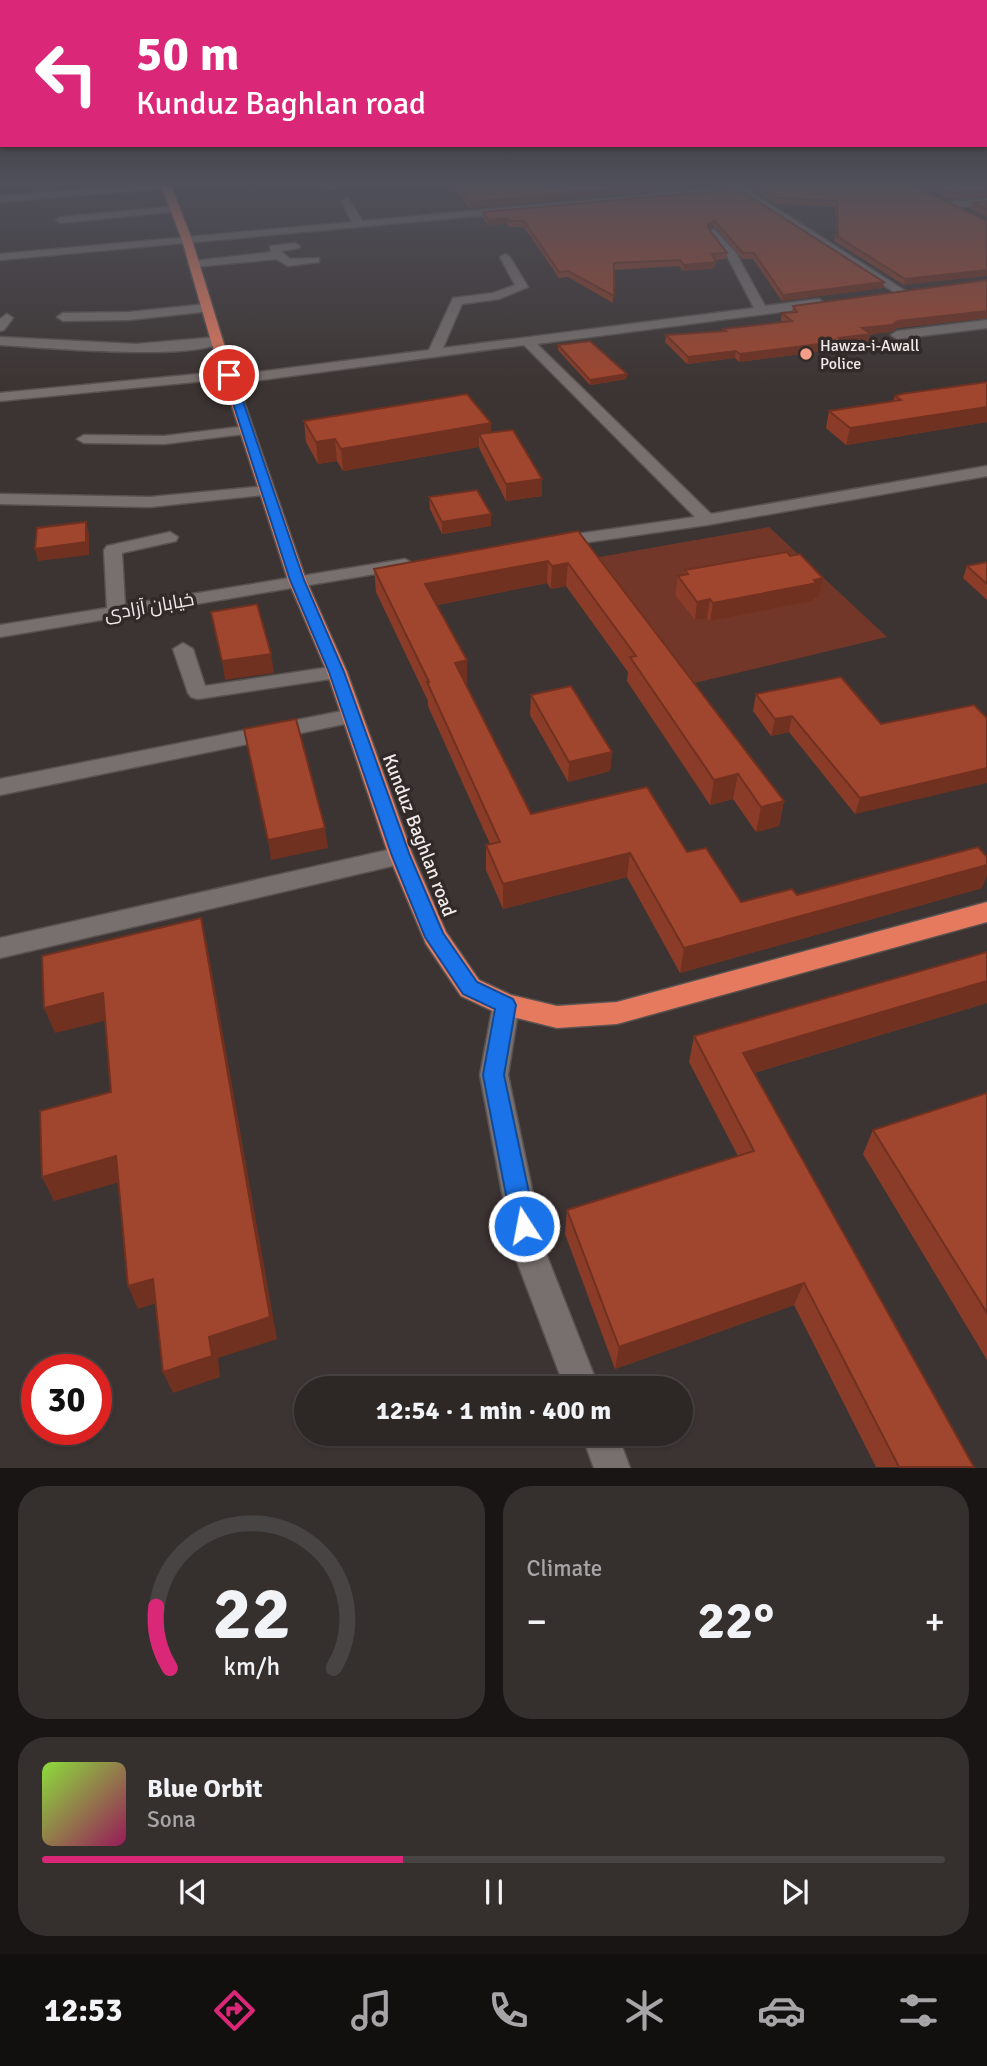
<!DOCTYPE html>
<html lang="en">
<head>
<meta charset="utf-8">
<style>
	:root { --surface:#2d2726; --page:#352f2e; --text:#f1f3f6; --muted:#a7a5a7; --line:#484443; --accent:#db2777 }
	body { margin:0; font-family:Signika,Cairo,sans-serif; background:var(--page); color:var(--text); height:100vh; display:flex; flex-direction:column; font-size:26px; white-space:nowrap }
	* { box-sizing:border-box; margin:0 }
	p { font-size:23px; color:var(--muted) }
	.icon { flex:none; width:38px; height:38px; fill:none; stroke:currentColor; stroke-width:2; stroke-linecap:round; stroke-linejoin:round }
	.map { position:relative; height:1468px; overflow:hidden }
	.details { display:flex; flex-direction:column; gap:18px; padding:18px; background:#191515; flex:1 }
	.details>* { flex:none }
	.guide { position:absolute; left:0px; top:0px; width:987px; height:147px; box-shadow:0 2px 5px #0004,0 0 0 2px var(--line); background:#db2777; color:#fff; overflow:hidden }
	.speed { position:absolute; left:21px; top:1354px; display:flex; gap:14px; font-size:35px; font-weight:700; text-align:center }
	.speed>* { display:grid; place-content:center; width:91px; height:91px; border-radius:50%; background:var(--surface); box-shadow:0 2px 5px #0004,0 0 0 2px var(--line); line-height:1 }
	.speed .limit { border:10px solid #d22; background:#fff; color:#111 }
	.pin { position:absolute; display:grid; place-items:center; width:60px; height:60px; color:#fff; margin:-30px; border:4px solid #fff; border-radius:50%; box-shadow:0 2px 7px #0007 }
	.me { position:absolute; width:77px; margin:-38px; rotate:349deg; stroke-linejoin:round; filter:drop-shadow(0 0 5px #0008) }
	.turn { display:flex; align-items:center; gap:24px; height:147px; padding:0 21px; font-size:32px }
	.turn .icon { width:91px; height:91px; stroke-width:2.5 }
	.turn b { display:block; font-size:49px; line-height:60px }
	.big { font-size:52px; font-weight:700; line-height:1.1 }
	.details .widget { flex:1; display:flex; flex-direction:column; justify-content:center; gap:10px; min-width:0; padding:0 24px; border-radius:28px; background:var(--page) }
	.details .dial { align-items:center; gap:0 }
	.dial svg { height:182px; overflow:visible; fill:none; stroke:var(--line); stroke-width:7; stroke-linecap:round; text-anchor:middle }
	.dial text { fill:var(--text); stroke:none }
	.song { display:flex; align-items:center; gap:21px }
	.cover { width:84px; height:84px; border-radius:10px; background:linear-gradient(135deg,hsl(90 70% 55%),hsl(330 70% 35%)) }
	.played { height:7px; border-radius:4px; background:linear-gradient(90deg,var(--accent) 40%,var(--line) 40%) }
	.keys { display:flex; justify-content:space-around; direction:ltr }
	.heat { display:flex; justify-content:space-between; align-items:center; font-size:38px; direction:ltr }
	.details .tiles { flex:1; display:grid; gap:18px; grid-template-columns:1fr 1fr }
	.widget:last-child { grid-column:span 2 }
	.trip { position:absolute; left:294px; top:1376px; width:399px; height:70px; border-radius:35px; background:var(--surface); box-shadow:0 2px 5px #0004,0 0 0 2px var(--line); font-weight:700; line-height:70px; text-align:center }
	.dock { display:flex; height:112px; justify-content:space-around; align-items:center; background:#12100f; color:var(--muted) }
	.dock .icon { width:49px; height:49px }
	.dock .on { color:var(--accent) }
	.dock b { font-size:32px; color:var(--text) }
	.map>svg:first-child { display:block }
	.green { fill:#723728 }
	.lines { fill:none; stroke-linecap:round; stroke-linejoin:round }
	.minor-casing { stroke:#585250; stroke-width:3 }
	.highway-casing { stroke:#585250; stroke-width:3 }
	.minor { fill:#78706e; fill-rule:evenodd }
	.highway { fill:#e57a5f; fill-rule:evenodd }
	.wall { fill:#8a3c28 }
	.shaded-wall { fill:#713120 }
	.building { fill:#a1462e; stroke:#713120; stroke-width:2 }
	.route { fill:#1a73e8; stroke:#114b97; stroke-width:2 }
	.poi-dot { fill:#f49e87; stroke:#312a28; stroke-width:2.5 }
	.labels { text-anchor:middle; stroke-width:7; stroke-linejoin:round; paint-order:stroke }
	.far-poi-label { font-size:16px; fill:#f0ebea; stroke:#312a28; text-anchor:start }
	.street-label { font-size:19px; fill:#f0ebea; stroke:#312a28 }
</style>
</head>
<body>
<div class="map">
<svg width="987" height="1468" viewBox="0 0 987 1468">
	<rect width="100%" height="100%" fill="#3c3432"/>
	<polygon class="green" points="769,527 887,637 682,686 588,559"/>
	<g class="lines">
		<g class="minor-casing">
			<g id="minor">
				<polygon points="132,185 170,185 165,188 0,202 0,196"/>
				<polygon points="323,185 333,185 335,187 330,190"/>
				<polygon points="729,185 740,185 907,292 897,294 738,192 0,260 0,254 352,222 341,201 346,198 349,199 362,221 731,187"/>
				<polygon points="987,199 987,205 947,208 942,205 947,202"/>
				<polygon points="176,206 180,207 180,211 61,223 56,220 61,217"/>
				<polygon points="714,229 736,253 765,306 819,299 825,303 819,307 537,344 711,514 987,466 987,476 707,525 555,547 549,546 547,542 549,538 695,517 524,345 231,384 225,379 0,401 0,393 229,371 235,375 429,350 453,298 493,293 515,285 500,257 505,254 510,257 528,287 499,299 462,304 443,348 754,308 726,254 709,232"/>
				<polygon points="295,243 300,246 299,248 281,251 290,259 319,258 319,262 288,266 276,259 194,267 188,264 194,261 271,252 270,246"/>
				<polygon points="207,304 213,308 211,311 129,320 63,321 57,317 63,313 129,312"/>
				<polygon points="7,314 13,318 4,330 0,331 0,319"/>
				<polygon points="987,320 987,328 897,339 891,335 897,331"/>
				<path d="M0,337L136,344L217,337L223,341C197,362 40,347 0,345Z"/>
				<polygon points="247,426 254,430 252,433 164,444 84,443 77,439 84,435 164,436"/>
				<polygon points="267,486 275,491 273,494 150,507 0,504 0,494 150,497"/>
				<polygon points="170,532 178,537 176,541 122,553 125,605 405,559 414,564 405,569 0,637 0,625 107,608 104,550 107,546"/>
				<polygon points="183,643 193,649 205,686 337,666 344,668 347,672 344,676 337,678 198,699 191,697 188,693 173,649"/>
				<polygon points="352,709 359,711 362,716 359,721 0,795 0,779"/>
				<polygon points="401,847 409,850 413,856 409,862 0,958 0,938"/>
				<polygon points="506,994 515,997 519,1005 508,1075 545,1251 599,1388 565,1388 513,1251 480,1075 493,1005 497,997"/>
				<polygon points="581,1433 617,1433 630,1468 594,1468"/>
			</g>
		</g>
		<g class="highway-casing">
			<polygon id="highway" points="161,185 171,185 192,240 223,341 306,580 347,672 413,856 446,932 479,980 511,995 557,1006 617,1002 987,902 987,922 617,1024 557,1028 497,1013 461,996 426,944 389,856 327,672 288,580 211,341 182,240"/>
		</g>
		<use href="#minor" class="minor"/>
		<use href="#highway" class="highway"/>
	</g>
	<g class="wall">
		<polygon points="451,185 548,185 552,188 556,185 714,185 470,208"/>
		<polygon points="744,185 912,185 987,221 904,285 834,241 835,235 837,235 835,207 775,204"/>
		<polygon points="920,185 987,185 987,197 950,199"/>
		<polygon points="738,189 883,288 782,301 753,259 742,259 714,226 709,229 727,253 726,259 715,260 715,268 683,271 679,266 614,270 613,303 568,277 559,278 524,227 509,227 507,224 488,225 483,218 483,212"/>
		<polygon points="987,201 987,217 970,209 972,203"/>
		<polygon points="987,280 987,318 897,328 891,332 870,334 869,341 842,344 841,349 739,362 735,358 687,364 665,342 666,335 723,331 723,329 783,322 781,320 782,313 792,312 793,306"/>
		<polygon points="558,345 627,374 626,379 590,385 558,350"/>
		<polygon points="987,382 987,422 846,445 826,428 829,411 893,401 895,396"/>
		<polygon points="304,421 491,423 491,432 542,496 506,501 480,450 479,447 343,471 337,461 318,464 306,442"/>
		<polygon points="429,497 491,526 442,534 430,509"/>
		<polygon points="578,531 784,801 779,826 756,832 733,799 710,805 627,681 628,672 566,586 551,589 547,583 437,605 467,684 466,684 531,814 687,852 741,902 797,895 982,888 680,973 627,877 503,909 486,870 486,845 490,844 428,706 428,701 376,592 374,569"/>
		<polygon points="790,556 823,578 819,597 814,598 813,601 710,621 707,618 695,620 675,595 678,576 684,575 685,570"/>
		<polygon points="987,562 987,600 963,578 967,566"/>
		<polygon points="756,694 881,724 974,705 855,814 789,732 771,736 753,711"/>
		<polygon points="531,695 612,752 610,771 568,782 530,715"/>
		<polygon points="987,952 987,1003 754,1073 974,1467 876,1467 794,1305 615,1369 565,1234 567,1210 738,1156 689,1062 694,1036"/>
		<polygon points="987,1093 987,1360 863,1154 873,1130"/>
	</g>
	<g class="shaded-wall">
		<polygon points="653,185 714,185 470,208 470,202"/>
		<polygon points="507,218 507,224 488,225 488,220"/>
		<polygon points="715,221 714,226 708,230 708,224"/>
		<polygon points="716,262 715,268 683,271 684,265"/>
		<polygon points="987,270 987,276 904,285 905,279"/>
		<polygon points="884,282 883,288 782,301 783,295"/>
		<polygon points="987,311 987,318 897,328 891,332 870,334 869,341 842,344 841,349 739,362 740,354 839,338 862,328 898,321"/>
		<polygon points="736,351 735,358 687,364 688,357"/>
		<polygon points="627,374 626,379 590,385 590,380"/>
		<polygon points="987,407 987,422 846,445 850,428"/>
		<polygon points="491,423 491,445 479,434 479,447 343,471 341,449"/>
		<polygon points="335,439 337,461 318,464 316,442"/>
		<polygon points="542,479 542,496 506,501 506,484"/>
		<polygon points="491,514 491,526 442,534 442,522"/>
		<polygon points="86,522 89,534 89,555 38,561 35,549"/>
		<polygon points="548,561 547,583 427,607 425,584"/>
		<polygon points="568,563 566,586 551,589 552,566"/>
		<polygon points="823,578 819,597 814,598 813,601 710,621 713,603"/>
		<polygon points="710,599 707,618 695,620 697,602"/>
		<polygon points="271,654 274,673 225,680 222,661"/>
		<polygon points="467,660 467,684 456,686 455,663"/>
		<polygon points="792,716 789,732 771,736 775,719"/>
		<polygon points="612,752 610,771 568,782 569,762"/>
		<polygon points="987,768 987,783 855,814 860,798"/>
		<polygon points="738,774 733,799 710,805 714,780"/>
		<polygon points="784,801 779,826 756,832 761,807"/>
		<polygon points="325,828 328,848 271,860 268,840"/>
		<polygon points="630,853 627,877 503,909 503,884"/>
		<polygon points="987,865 987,876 982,888 680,973 684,948"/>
		<polygon points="201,918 207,944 277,1339 218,1358 220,1377 173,1393 163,1372"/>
		<polygon points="987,981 987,1003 736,1078 743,1053"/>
		<polygon points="103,993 112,1019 55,1033 44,1008"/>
		<polygon points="116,1156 127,1180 54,1201 42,1177"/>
		<polygon points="153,1279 163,1301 138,1309 128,1286"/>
		<polygon points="804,1283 794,1305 615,1369 619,1347"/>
	</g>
	<g class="building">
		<polygon points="455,185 548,185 552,188 556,185 653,185 470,202"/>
		<polygon points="754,185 912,185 987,221 987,270 905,279 835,235 838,235 837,201 776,198"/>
		<polygon points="934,185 987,185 987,191 952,193"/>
		<polygon points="738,189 884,282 783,295 754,253 743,253 715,221 708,224 708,228 727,253 712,254 716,262 684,265 680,260 614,263 614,296 568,271 559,272 524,221 509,221 507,218 488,220 483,212"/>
		<polygon points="987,201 987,210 972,203"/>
		<polygon points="987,280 987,311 898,321 892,325 862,328 871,334 839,338 843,341 740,354 736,351 688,357 666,335 726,331 723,329 792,321 782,313 797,312 793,306"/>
		<polygon points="590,341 627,374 590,380 558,345"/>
		<polygon points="987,382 987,407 850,428 829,411 901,400 895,396 901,394"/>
		<polygon points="467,394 491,423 341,449 335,439 316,442 304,421"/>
		<polygon points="513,430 542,479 506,484 479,434"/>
		<polygon points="477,490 491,514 442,522 429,497"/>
		<polygon points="86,522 86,542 35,549 37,528"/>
		<polygon points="578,531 784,801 761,807 738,774 714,780 630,657 636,656 568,563 552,566 548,561 425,584 467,660 455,663 531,814 647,787 687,852 706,848 741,902 792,889 797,895 978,847 987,857 987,865 684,948 630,853 503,884 486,845 500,842 427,682 429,682 374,569"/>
		<polygon points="787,552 790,556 800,554 823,578 814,580 817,583 713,603 710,599 697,602 678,576 688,574 685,570"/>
		<polygon points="987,562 987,584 967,566"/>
		<polygon points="257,604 271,654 222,661 211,612"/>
		<polygon points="841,677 881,724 974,705 987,718 987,768 860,798 792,716 775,719 756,694"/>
		<polygon points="571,686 612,752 569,762 531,695"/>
		<polygon points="296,719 325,828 268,840 244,729"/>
		<polygon points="201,918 270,1317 209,1337 212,1356 163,1372 153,1279 128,1286 116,1156 42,1177 40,1111 111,1092 103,993 44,1008 42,956"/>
		<polygon points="987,952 987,981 743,1053 974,1467 899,1467 804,1283 619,1347 567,1210 754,1151 694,1036"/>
		<polygon points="987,1093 987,1313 873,1130"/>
	</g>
	<linearGradient id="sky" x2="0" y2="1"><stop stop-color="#211d1c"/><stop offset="0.47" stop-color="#50505a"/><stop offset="1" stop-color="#50505a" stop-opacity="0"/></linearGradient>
	<rect width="987" height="390" fill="url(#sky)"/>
	<polygon class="route" points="229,372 234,375 304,580 344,672 410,856 443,933 477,982 513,999 516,1005 504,1075 536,1226 533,1234 524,1237 516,1234 512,1226 483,1075 495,1009 463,994 425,937 392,856 329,672 290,580 224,375"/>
	<circle class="poi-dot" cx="806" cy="354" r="7"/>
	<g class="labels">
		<g class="far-poi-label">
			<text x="820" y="351">Hawza-i-Awall<tspan x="820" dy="18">Police</tspan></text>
		</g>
		<g class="street-label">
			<text transform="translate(149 606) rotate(-10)" y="7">خیابان آزادی</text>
			<text transform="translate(420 835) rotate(69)" y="7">Kunduz Baghlan road</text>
		</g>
	</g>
</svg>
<div class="speed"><div class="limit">30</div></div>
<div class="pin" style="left:229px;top:375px;background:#d93025"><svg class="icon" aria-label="arrive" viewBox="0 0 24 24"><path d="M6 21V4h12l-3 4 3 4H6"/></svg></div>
<svg class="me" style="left:524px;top:1226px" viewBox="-20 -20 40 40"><circle r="17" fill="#1a73e8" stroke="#fff" stroke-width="3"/><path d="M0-11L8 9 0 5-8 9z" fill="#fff"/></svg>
<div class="trip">12:54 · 1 min · 400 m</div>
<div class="guide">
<div class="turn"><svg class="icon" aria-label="left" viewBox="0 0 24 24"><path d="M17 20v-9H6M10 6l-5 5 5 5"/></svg><div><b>50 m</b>Kunduz Baghlan road</div></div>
</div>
</div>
<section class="details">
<div class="tiles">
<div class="widget dial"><svg viewBox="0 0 100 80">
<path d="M14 69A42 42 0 1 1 86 69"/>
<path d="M14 69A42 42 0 0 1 8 42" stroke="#db2777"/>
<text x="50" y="56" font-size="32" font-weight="700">22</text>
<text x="50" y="72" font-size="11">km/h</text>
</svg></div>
<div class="widget"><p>Climate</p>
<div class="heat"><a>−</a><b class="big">22°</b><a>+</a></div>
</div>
<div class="widget">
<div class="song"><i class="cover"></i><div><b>Blue Orbit</b><p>Sona</p></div></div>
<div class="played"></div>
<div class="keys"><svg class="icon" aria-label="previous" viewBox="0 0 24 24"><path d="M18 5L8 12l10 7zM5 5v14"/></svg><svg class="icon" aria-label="pause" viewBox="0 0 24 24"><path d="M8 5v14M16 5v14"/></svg><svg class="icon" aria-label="next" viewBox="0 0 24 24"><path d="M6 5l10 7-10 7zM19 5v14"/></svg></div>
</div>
</div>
</section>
<nav class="dock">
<b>12:53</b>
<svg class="icon on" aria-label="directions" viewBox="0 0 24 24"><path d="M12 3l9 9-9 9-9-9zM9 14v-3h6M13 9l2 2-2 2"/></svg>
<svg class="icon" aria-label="music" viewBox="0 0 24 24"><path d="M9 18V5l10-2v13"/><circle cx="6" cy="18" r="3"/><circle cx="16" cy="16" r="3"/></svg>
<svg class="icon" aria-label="phone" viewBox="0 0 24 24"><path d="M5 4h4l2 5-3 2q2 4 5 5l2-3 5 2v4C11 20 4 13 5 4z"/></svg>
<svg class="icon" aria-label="climate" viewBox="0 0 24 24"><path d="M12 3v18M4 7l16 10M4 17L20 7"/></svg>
<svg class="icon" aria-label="car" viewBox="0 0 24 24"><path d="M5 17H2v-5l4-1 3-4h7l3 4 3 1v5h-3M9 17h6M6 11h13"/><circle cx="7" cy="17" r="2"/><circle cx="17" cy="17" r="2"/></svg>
<svg class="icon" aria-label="filters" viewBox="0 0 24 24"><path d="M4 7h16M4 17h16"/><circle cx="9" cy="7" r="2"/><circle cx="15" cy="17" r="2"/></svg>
</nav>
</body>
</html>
